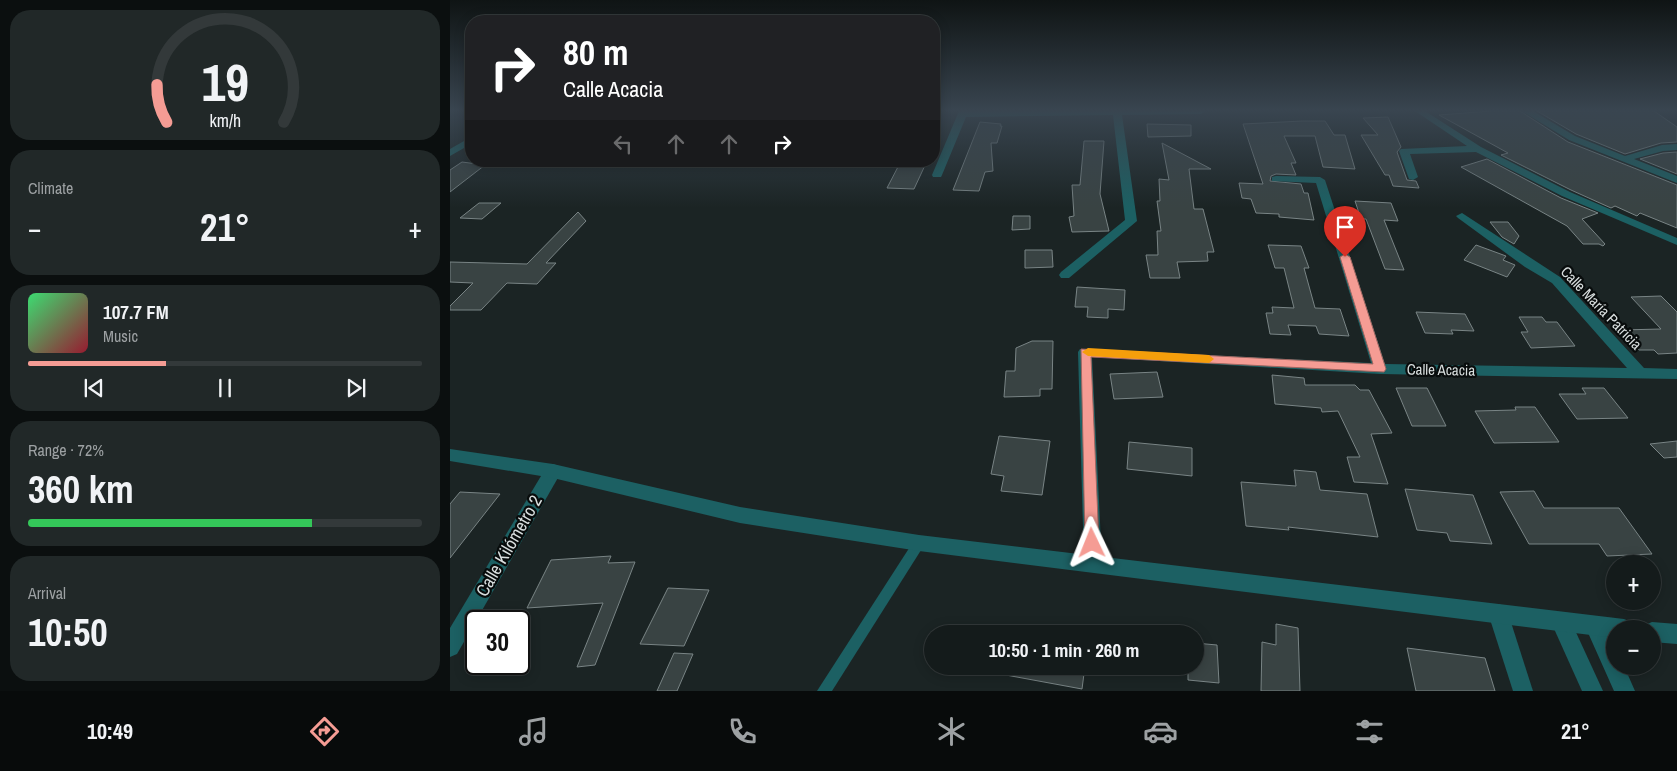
<!DOCTYPE html>
<html lang="en">
<head>
<meta charset="utf-8">
<style>
	:root { --surface:#141b1b; --page:#212828; --text:#f1f3f6; --muted:#9da1a3; --line:#33393a; --accent:#f59c94 }
	body { margin:0; font-family:"Archivo Narrow",sans-serif; background:var(--page); color:var(--text); height:100vh; display:flex; flex-direction:column; font-size:19px; white-space:nowrap }
	* { box-sizing:border-box; margin:0 }
	p { font-size:16px; color:var(--muted) }
	.icon { flex:none; width:28px; height:28px; fill:none; stroke:currentColor; stroke-width:2; stroke-linecap:round; stroke-linejoin:round }
	.map { position:relative; flex:1; overflow:hidden }
	.panel { display:flex; flex-direction:column; gap:10px; padding:10px; background:#0b0f0f; width:450px }
	.panel>* { flex:none }
	.top-card { position:absolute; left:15px; top:15px; width:475px; height:152px; border-radius:20px; box-shadow:0 2px 12px #0003,0 0 0 1px var(--line); background:#202124; color:#fff; overflow:hidden }
	.buttons { position:absolute; left:1156px; top:555px; display:grid; gap:10px }
	.buttons a { display:grid; place-items:center; width:55px; height:55px; border-radius:50%; background:var(--surface); box-shadow:0 2px 12px #0003,0 0 0 1px var(--line); font-size:25px }
	.speed { position:absolute; left:15px; top:610px; display:flex; gap:10px; font-size:25px; font-weight:700; text-align:center }
	.speed>* { display:grid; place-content:center; width:65px; height:65px; border-radius:50%; background:var(--surface); box-shadow:0 2px 12px #0003,0 0 0 1px var(--line); line-height:1 }
	.speed .limit { border:2px solid #111; border-radius:8px; background:#fff; color:#111 }
	.pin { position:absolute; display:grid; place-items:center; width:42px; height:42px; color:#fff; margin:-51px -21px; border-radius:50% 50% 50% 0; rotate:-45deg; box-shadow:0 0 5px #0007 }
	.pin .icon { rotate:45deg }
	.me { position:absolute; width:55px; margin:-28px; rotate:358deg; stroke-linejoin:round; filter:drop-shadow(0 0 4px #0008) }
	.turn { display:flex; align-items:center; gap:18px; height:105px; padding:0 15px; font-size:22px }
	.turn .icon { width:65px; height:65px; stroke-width:2.5 }
	.turn b { display:block; font-size:35px; line-height:42px }
	.lanes { display:flex; align-items:center; height:48px; padding:0 15px; background:#0003; justify-content:center; gap:25px; direction:ltr }
	.lanes .off { opacity:.35 }
	.big { font-size:38px; font-weight:700; line-height:1.1 }
	.panel .widget { flex:1; display:flex; flex-direction:column; justify-content:center; gap:8px; min-width:0; padding:0 18px; border-radius:20px; background:var(--page) }
	.panel .dial { align-items:center; gap:0 }
	.dial svg { height:130px; overflow:visible; fill:none; stroke:var(--line); stroke-width:7; stroke-linecap:round; text-anchor:middle }
	.dial text { fill:var(--text); stroke:none }
	.song { display:flex; align-items:center; gap:15px }
	.cover { width:60px; height:60px; border-radius:8px; background:linear-gradient(135deg,hsl(140 70% 55%),hsl(350 70% 35%)) }
	.played { height:5px; border-radius:2px; background:linear-gradient(90deg,var(--accent) 35%,var(--line) 35%) }
	.keys { display:flex; justify-content:space-around; direction:ltr }
	.heat { display:flex; justify-content:space-between; align-items:center; font-size:28px; direction:ltr }
	.charge { height:8px; border-radius:4px; background:linear-gradient(90deg,#34c759 72%,var(--line) 0) }
	.trip { position:absolute; left:474px; top:625px; width:280px; height:50px; border-radius:25px; background:var(--surface); box-shadow:0 2px 12px #0003,0 0 0 1px var(--line); font-weight:700; line-height:50px; text-align:center }
	.tab-bar { display:flex; height:80px; justify-content:space-around; align-items:center; background:#080b0b; color:var(--muted) }
	.tab-bar .icon { width:35px; height:35px }
	.tab-bar .on { color:var(--accent) }
	.tab-bar b { font-size:22px; color:var(--text) }
	main { display:flex; flex:1; min-height:0 }
	.map>svg:first-child { display:block }
	.building { fill:#394343; stroke:#798485 }
	.lines { fill:none; stroke-linecap:round; stroke-linejoin:round }
	.service { fill:#1c6063; fill-rule:evenodd }
	.minor { fill:#1c6063; fill-rule:evenodd }
	.tertiary { fill:#1c6063; fill-rule:evenodd }
	.route { fill:#f59c94; stroke:#9f6560 }
	.slow { fill:#f59e0b }
	.labels { text-anchor:middle; stroke-width:4.5; stroke-linejoin:round; paint-order:stroke }
	.street-label { font-size:15px; fill:#d8dede; stroke:#080c0c }
	.near-street-label { font-size:18px; fill:#d8dede; stroke:#080c0c }
</style>
</head>
<body>
<main>
<section class="panel">
<div class="widget dial"><svg viewBox="0 0 100 80">
<path d="M14 69A42 42 0 1 1 86 69"/>
<path d="M14 69A42 42 0 0 1 8 46" stroke="#f59c94"/>
<text x="50" y="56" font-size="32" font-weight="700">19</text>
<text x="50" y="72" font-size="11">km/h</text>
</svg></div>
<div class="widget"><p>Climate</p>
<div class="heat"><a>−</a><b class="big">21°</b><a>+</a></div>
</div>
<div class="widget">
<div class="song"><i class="cover"></i><div><b>107.7 FM</b><p>Music</p></div></div>
<div class="played"></div>
<div class="keys"><svg class="icon" aria-label="previous" viewBox="0 0 24 24"><path d="M18 5L8 12l10 7zM5 5v14"/></svg><svg class="icon" aria-label="pause" viewBox="0 0 24 24"><path d="M8 5v14M16 5v14"/></svg><svg class="icon" aria-label="next" viewBox="0 0 24 24"><path d="M6 5l10 7-10 7zM19 5v14"/></svg></div>
</div>
<div class="widget"><p>Range · 72%</p><b class="big">360 km</b><div class="charge"></div></div>
<div class="widget"><p>Arrival</p><b class="big">10:50</b></div>
</section>
<div class="map">
<svg width="1227" height="691" viewBox="0 0 1227 691">
	<rect width="100%" height="100%" fill="#1b2424"/>
	<g class="building">
		<polygon points="1041,111 1070,111 1118,142 1227,185 1227,228 1190,213 1187,216 1165,206 1161,208 1121,190 1051,155 1058,153 989,115"/>
		<polygon points="1087,111 1204,111 1227,127 1227,142 1211,143 1175,154 1126,134"/>
		<polygon points="938,117 951,147 947,152 957,180 966,181 969,188 943,186 939,175 935,175 911,135 928,135 913,118"/>
		<polygon points="852,121 875,121 884,135 895,135 905,169 873,167 865,136 834,136 846,163 841,163 846,175 826,174 821,176 820,181 851,184 854,193 858,193 864,220 829,217 829,214 806,213 801,199 792,198 789,183 813,184 793,124"/>
		<polygon points="530,122 551,124 550,126 552,126 547,143 541,143 543,171 535,172 529,191 503,190"/>
		<polygon points="697,124 741,125 741,136 698,137"/>
		<polygon points="634,141 654,141 650,194 659,231 622,232 619,217 624,216 622,185 630,185"/>
		<polygon points="712,143 761,169 739,169 744,209 753,209 764,252 757,252 758,261 727,262 730,278 700,278 696,255 708,255 707,231 711,231 707,201 710,201 709,179 719,180"/>
		<polygon points="1227,152 1227,174 1190,159 1213,153"/>
		<polygon points="1037,159 1111,198 1148,213 1132,219 1155,244 1153,246 1149,244 1133,244 1117,226 1011,167"/>
		<polygon points="455,161 477,161 464,189 437,188 450,163"/>
		<polygon points="12,162 35,165 0,192 0,170"/>
		<polygon points="905,201 941,203 948,221 934,220 954,270 935,269 916,219 911,219"/>
		<polygon points="29,203 51,203 32,219 10,218"/>
		<polygon points="128,212 136,221 96,263 106,263 87,284 57,283 31,310 0,310 0,306 23,283 0,282 0,262 77,264"/>
		<polygon points="563,216 580,216 580,229 562,230"/>
		<polygon points="1040,222 1058,222 1069,236 1064,244 1052,237"/>
		<polygon points="818,245 851,246 859,268 854,268 865,308 890,309 899,336 869,334 866,326 838,325 841,335 820,334 816,313 823,313 822,307 844,308 834,268 825,268"/>
		<polygon points="1026,245 1056,256 1053,260 1065,265 1057,277 1014,260"/>
		<polygon points="575,250 602,250 603,267 575,268"/>
		<polygon points="627,287 675,290 674,310 658,309 658,318 637,317 638,307 625,307"/>
		<polygon points="1211,296 1227,312 1227,353 1208,354 1204,350 1189,350 1171,330 1211,329 1181,297"/>
		<polygon points="966,312 1015,314 1024,331 1001,330 1003,334 975,333"/>
		<polygon points="1069,317 1092,317 1096,322 1107,322 1125,346 1081,348 1071,332 1078,332"/>
		<polygon points="582,341 603,341 602,389 590,389 590,396 554,397 556,371 565,371 566,348"/>
		<polygon points="707,372 713,397 664,399 660,374"/>
		<polygon points="822,375 854,378 855,385 905,385 910,390 919,390 942,433 921,434 938,484 904,482 897,457 910,457 888,411 872,412 871,408 825,404"/>
		<polygon points="946,388 977,388 996,426 962,426"/>
		<polygon points="1132,388 1154,388 1178,418 1127,419 1109,394 1136,394"/>
		<polygon points="1065,407 1085,407 1109,442 1044,443 1025,411 1066,410"/>
		<polygon points="549,436 600,441 592,495 551,491 554,476 541,474"/>
		<polygon points="1227,441 1227,457 1214,458 1200,444"/>
		<polygon points="679,442 742,448 742,476 677,469"/>
		<polygon points="844,470 866,472 870,490 917,494 928,537 838,527 839,530 796,526 791,482 846,486"/>
		<polygon points="955,489 1023,495 1042,544 1000,541 997,533 967,530"/>
		<polygon points="1084,491 1094,508 1169,508 1202,554 1157,556 1149,544 1079,544 1050,492"/>
		<polygon points="10,492 50,494 0,558 0,504"/>
		<polygon points="161,556 158,563 185,562 145,665 127,667 153,603 77,608 101,560"/>
		<polygon points="218,588 259,590 234,646 190,644"/>
		<polygon points="826,624 848,628 850,691 811,691 812,642 826,645"/>
		<polygon points="745,643 767,645 769,683 738,680 738,666 745,666"/>
		<polygon points="957,648 1035,658 1045,691 966,691"/>
		<polygon points="224,653 243,654 227,691 207,691"/>
		<polygon points="546,666 635,666 632,689 545,673"/>
	</g>
	<g class="lines">
		<polygon class="service" points="469,538 473,539 475,543 473,547 382,691 367,691 465,539"/>
		<g class="minor">
			<polygon points="509,111 755,111 751,114 672,115 687,221 619,278 611,278 609,275 611,272 675,220 663,115 516,117 492,175 491,177 483,177 482,175"/>
			<polygon points="965,111 975,111 1031,147 1120,192 1227,238 1227,245 1112,196 1026,152 960,154 968,177 963,180 959,179 949,151 951,149 1017,146"/>
			<polygon points="1072,111 1083,111 1125,136 1175,156 1212,145 1227,144 1227,150 1213,151 1184,159 1227,176 1227,183 1119,140"/>
			<polygon points="21,137 21,144 0,156 0,149"/>
			<polygon points="826,176 870,177 875,180 935,364 1177,368 1102,283 1075,267 1008,218 1006,216 1012,213 1110,277 1194,368 1227,369 1227,379 930,374 642,357 652,563 649,569 643,571 637,569 634,563 628,352 630,349 921,363 866,183 822,181 822,177"/>
			<polygon points="103,464 109,466 111,471 109,476 7,654 0,657 0,628 97,466"/>
			<polygon points="1048,604 1055,606 1058,613 1083,691 1063,691 1038,613 1041,606"/>
			<polygon points="1111,612 1118,615 1153,691 1132,691 1101,622 1104,615"/>
			<polygon points="1145,616 1152,619 1165,647 1165,666 1174,666 1185,691 1164,691 1135,626 1138,619"/>
		</g>
		<g class="tertiary">
			<polygon points="0,449 103,464 290,507 469,535 1174,619 1181,622 1184,629 1165,629 1165,638 469,551 290,523 103,478 0,461"/>
			<polygon points="1202,622 1227,624 1227,644 1202,642 1202,629 1193,629 1195,625"/>
		</g>
	</g>
	<linearGradient id="sky" x2="0" y2="1"><stop stop-color="#0f1414"/><stop offset="0.53" stop-color="#394550"/><stop offset="1" stop-color="#394550" stop-opacity="0"/></linearGradient>
	<rect width="1227" height="208" fill="url(#sky)"/>
	<polygon class="route" points="895,254 900,257 936,369 934,372 641,357 649,543 647,548 642,550 637,548 635,543 631,349 923,364 890,257"/>
	<polygon class="slow" points="638,348 759,355 764,359 759,363 638,356 632,352"/>
	<g class="labels">
		<g class="street-label">
			<text transform="translate(1151 308) rotate(46)" y="5">Calle María Patricia</text>
			<text transform="translate(991 370) rotate(1)" y="5">Calle Acacia</text>
		</g>
		<g class="near-street-label">
			<text transform="translate(59 546) rotate(-60)" y="6">Calle Kilómetro 2</text>
		</g>
	</g>
</svg>
<div class="buttons">
<a>+</a>
<a>−</a>
</div>
<div class="speed"><div class="limit">30</div></div>
<div class="pin" style="left:895px;top:257px;background:#d93025"><svg class="icon" aria-label="arrive" viewBox="0 0 24 24"><path d="M6 21V4h12l-3 4 3 4H6"/></svg></div>
<svg class="me" style="left:642px;top:543px" viewBox="-20 -20 40 40"><path d="M0-17L14 15 0 8-14 15z" fill="#f59c94" stroke="#fff" stroke-width="4"/></svg>
<div class="trip">10:50 · 1 min · 260 m</div>
<div class="top-card">
<div class="turn"><svg class="icon" aria-label="right" viewBox="0 0 24 24"><path d="M7 20v-9h11M14 6l5 5-5 5"/></svg><div><b>80 m</b>Calle Acacia</div></div>
<div class="lanes"><svg class="icon off" aria-label="left" viewBox="0 0 24 24"><path d="M17 20v-9H6M10 6l-5 5 5 5"/></svg><svg class="icon off" aria-label="ahead" viewBox="0 0 24 24"><path d="M12 20V5M6 11l6-6 6 6"/></svg><svg class="icon off" aria-label="ahead" viewBox="0 0 24 24"><path d="M12 20V5M6 11l6-6 6 6"/></svg><svg class="icon" aria-label="right" viewBox="0 0 24 24"><path d="M7 20v-9h11M14 6l5 5-5 5"/></svg></div>
</div>
</div>
</main>
<nav class="tab-bar">
<b>10:49</b>
<svg class="icon on" aria-label="directions" viewBox="0 0 24 24"><path d="M12 3l9 9-9 9-9-9zM9 14v-3h6M13 9l2 2-2 2"/></svg>
<svg class="icon" aria-label="music" viewBox="0 0 24 24"><path d="M9 18V5l10-2v13"/><circle cx="6" cy="18" r="3"/><circle cx="16" cy="16" r="3"/></svg>
<svg class="icon" aria-label="phone" viewBox="0 0 24 24"><path d="M5 4h4l2 5-3 2q2 4 5 5l2-3 5 2v4C11 20 4 13 5 4z"/></svg>
<svg class="icon" aria-label="climate" viewBox="0 0 24 24"><path d="M12 3v18M4 7l16 10M4 17L20 7"/></svg>
<svg class="icon" aria-label="car" viewBox="0 0 24 24"><path d="M5 17H2v-5l4-1 3-4h7l3 4 3 1v5h-3M9 17h6M6 11h13"/><circle cx="7" cy="17" r="2"/><circle cx="17" cy="17" r="2"/></svg>
<svg class="icon" aria-label="filters" viewBox="0 0 24 24"><path d="M4 7h16M4 17h16"/><circle cx="9" cy="7" r="2"/><circle cx="15" cy="17" r="2"/></svg>
<b>21°</b>
</nav>
</body>
</html>
